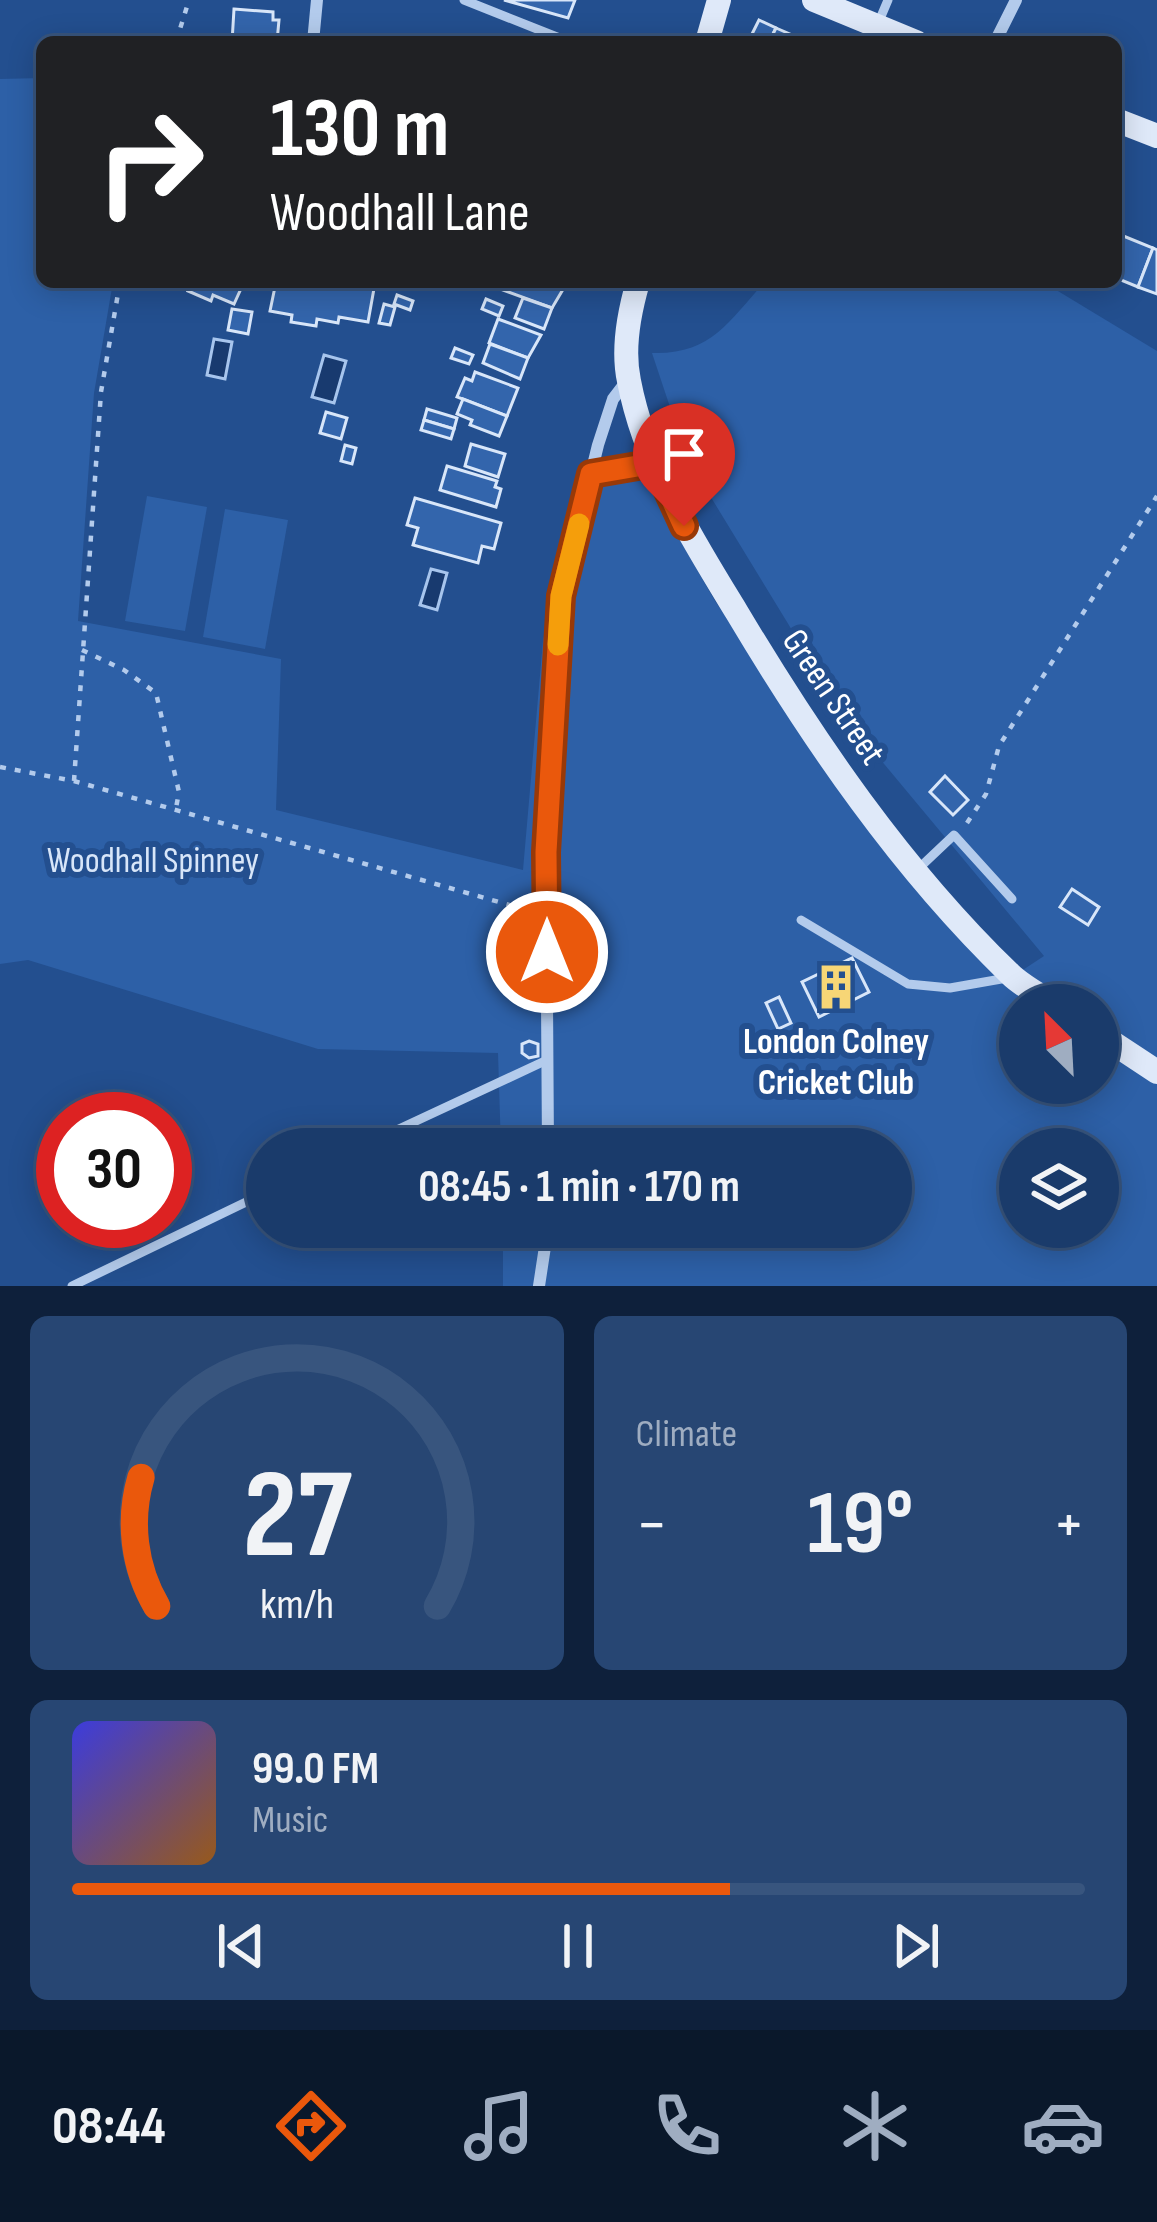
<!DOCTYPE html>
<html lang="en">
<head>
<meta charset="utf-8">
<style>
	:root { --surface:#1a3b6b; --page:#274673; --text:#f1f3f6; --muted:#9fadc1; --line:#38557e; --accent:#ea580c }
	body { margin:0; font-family:"Sofia Sans Condensed",sans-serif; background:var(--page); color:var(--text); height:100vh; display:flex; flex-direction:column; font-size:45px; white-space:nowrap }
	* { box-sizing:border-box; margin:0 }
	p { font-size:39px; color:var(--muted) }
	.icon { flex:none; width:66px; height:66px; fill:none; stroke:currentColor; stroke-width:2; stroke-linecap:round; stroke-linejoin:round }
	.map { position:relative; height:1286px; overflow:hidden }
	.side { display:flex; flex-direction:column; gap:30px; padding:30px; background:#0e203b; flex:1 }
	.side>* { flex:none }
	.banner { position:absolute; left:36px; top:36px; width:1086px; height:252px; border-radius:18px; box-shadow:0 6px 30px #0003,0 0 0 3px var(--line); background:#202124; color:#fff; overflow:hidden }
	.needle { width:78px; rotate:336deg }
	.buttons { position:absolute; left:999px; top:984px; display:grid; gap:24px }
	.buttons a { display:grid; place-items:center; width:120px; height:120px; border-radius:50%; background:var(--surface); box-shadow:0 6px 30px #0003,0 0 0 3px var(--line); font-size:60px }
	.speed { position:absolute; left:36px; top:1092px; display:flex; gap:24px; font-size:60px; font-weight:700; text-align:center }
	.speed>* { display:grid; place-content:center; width:156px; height:156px; border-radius:50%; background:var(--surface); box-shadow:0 6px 30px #0003,0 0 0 3px var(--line); line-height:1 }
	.speed .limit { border:18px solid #d22; background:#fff; color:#111 }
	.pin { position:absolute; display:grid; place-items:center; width:102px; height:102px; color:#fff; margin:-123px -51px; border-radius:50% 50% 50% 0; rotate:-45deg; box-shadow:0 0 12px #0007 }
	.pin .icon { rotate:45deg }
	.me { position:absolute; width:132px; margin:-66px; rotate:0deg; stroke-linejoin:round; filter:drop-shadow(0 0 9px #0008) }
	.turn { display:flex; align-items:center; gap:42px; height:252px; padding:0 36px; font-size:54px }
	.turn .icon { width:156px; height:156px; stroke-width:2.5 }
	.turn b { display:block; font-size:84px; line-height:102px }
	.big { font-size:90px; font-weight:700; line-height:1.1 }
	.side .card { flex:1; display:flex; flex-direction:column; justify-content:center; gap:18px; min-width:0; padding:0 42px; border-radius:18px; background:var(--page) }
	.side .dial { align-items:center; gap:0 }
	.dial svg { height:312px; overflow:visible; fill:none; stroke:var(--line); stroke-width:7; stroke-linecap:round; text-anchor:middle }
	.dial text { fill:var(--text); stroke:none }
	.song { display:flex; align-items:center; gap:36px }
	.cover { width:144px; height:144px; border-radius:18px; background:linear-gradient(135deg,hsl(240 70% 55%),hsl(30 70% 35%)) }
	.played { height:12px; border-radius:6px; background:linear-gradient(90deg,var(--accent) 65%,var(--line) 65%) }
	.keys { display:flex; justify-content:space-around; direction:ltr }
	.heat { display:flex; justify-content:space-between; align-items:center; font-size:66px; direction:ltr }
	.side .tiles { flex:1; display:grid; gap:30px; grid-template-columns:1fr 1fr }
	.card:last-child { grid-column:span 2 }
	.trip { position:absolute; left:246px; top:1128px; width:666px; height:120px; border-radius:60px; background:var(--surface); box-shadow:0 6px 30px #0003,0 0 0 3px var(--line); font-weight:700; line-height:120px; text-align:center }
	.tabs { display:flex; height:192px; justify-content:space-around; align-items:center; background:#0a182b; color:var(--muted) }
	.tabs .icon { width:84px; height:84px }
	.tabs .selected { color:var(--accent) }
	.tabs b { font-size:54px; color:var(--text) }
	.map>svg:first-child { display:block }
	.green { fill:#2d60a7; fill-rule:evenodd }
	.water { fill:#183a6f; stroke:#a7c5ed; stroke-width:3 }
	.building { fill:#3365ac; stroke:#d8e6f9; stroke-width:3 }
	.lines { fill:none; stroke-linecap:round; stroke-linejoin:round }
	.path { stroke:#b3cbec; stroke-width:4.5; stroke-dasharray:6 9; stroke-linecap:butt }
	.lane { stroke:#b3cbec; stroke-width:9 }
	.street { stroke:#b3cbec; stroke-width:12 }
	.secondary { stroke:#dfe9f9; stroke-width:24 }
	.route-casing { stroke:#983908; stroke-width:30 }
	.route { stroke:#ea580c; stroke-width:21 }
	.slow { stroke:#f59e0b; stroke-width:21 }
	.labels { text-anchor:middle; stroke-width:12; stroke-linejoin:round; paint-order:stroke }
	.street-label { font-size:36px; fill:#fff; stroke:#234f8f }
	.park-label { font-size:36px; fill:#d8e6f9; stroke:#234f8f }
	.poi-label { font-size:36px; font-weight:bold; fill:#fff; stroke:#234f8f }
</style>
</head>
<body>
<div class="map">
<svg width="1157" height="1286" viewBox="0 0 1157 1286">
	<rect width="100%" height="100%" fill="#234f8f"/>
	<g class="green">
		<path d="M42,78V282H113L94,393L78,621L281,659L276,810L523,870L543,641L554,587L575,583L596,483L640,471L715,601L835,779L1038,1005H1020V1083H1098V1044L1157,1083V1286H503V1227H891V1149H501L498,1053L318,1049L28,960L0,964V79ZM1020,1149H1098V1227H1020Z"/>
		<path d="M765,282H1043L1157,351V1072L1098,1033V1005H1055L1012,977L1044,956L845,717L687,458L652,353C711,355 728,322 765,282Z"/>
		<polygon points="147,496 207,507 185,631 125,621"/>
		<polygon points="225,509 288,520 265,649 203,637"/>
	</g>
	<g class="water">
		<polygon points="214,339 232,342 225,379 207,375"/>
		<polygon points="324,355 346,361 334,403 312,397"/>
		<polygon points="431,569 447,573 437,610 420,605"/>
	</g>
	<g class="building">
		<polygon points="504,0 575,0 568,18"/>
		<polygon points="234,9 273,12 273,20 279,20 277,42 232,42"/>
		<polygon points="759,20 776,28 769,42 748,42"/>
		<polygon points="776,28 792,35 788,42 769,42"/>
		<polygon points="1116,233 1153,248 1138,287 1116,278"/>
		<polygon points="1153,248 1157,250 1157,294 1138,287"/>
		<polygon points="182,282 244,282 234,304 213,295 211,301 188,291 191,286"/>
		<polygon points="276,282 375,283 368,322 339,317 338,323 317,319 316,326 291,322 292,315 270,311"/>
		<polygon points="505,282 554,282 565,286 552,308 503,290"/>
		<polygon points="397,295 413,301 410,310 394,304"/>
		<polygon points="523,298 552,308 544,329 515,318"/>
		<polygon points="486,299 503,306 499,316 482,309"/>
		<polygon points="384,304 395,307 390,325 379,323"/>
		<polygon points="232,309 252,312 248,334 228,330"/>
		<polygon points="498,319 541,335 528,358 489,343"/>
		<polygon points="490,344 528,358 520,379 483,363"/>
		<polygon points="455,348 473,355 469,364 451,358"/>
		<polygon points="475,372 518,388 507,416 457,397 465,378 472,381"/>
		<polygon points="463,399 507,416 499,436 470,425 472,420 457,414"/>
		<polygon points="427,409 457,418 454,429 424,420"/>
		<polygon points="326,412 347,418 341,439 320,433"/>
		<polygon points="424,420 454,429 451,439 421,430"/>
		<polygon points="471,444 505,454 498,477 465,466"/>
		<polygon points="345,445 356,448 352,464 341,461"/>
		<polygon points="447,466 497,481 495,487 501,489 496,507 440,490"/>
		<polygon points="415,498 501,523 494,549 482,546 478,563 413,545 418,528 407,525"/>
		<polygon points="945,776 968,800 953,815 930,792"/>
		<polygon points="1072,889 1099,907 1088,925 1060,907"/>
		<polygon points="852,958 869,992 819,1017 802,982"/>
		<polygon points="779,997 791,1023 778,1029 766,1003"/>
		<polygon points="529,1041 538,1044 538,1056 529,1058 522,1053 522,1044"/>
	</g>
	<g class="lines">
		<g class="path">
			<polyline points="176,42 189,0"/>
			<polyline points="82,650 124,670 156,693 179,792 176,808"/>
			<polyline points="0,767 74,781 527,910"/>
			<polyline points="74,781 101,392 120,282"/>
			<polyline points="967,823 986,794 999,746 1157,496"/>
		</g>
		<g class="lane">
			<polyline points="464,0 562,39"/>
			<polyline points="877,26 888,0"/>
			<polyline points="917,870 954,835 1012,899"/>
			<polyline points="801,920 908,984 950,988 1007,978"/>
			<polyline points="356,1149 547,1060"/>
			<polyline points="72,1286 267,1192"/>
		</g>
		<g class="street">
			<polyline points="313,42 317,0"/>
			<polyline points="995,42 1016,0"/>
			<polyline points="591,474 655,463"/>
			<polyline points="548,1149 546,852 561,596 598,445 613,399 626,382"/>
			<polyline points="539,1286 548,1227"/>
		</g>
		<g class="secondary">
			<polyline points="814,0 916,42"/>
			<polyline points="707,42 719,0"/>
			<polyline points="1116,120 1157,136"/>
			<path d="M638,282C629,313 622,349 629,381C645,465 692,539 736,611C813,740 901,869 1010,974C1022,986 1040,995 1055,1005"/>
			<polyline points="1098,1033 1157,1072"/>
		</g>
	</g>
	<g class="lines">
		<g class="route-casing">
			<polyline id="route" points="547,952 546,852 561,596 591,474 655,463 684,526"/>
		</g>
		<use href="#route" class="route"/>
		<polyline class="slow" points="558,645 561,596 579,524"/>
	</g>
	<defs>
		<g id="building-bare" transform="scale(3.6)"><path d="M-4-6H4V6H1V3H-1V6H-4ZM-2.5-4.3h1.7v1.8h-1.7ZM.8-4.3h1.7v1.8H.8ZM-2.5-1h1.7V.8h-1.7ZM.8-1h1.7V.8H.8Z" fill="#f7d676" stroke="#234f8f" stroke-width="2.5" paint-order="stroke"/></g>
	</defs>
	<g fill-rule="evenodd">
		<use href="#building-bare" x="836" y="987"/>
	</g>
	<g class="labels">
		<g class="street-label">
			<text transform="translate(835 696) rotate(56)" y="13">Green Street</text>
		</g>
		<g class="park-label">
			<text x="153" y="872">Woodhall Spinney</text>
		</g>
		<g class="poi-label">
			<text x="836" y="1053">London Colney<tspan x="836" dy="41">Cricket Club</tspan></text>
		</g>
	</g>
</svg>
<div class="buttons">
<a><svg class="needle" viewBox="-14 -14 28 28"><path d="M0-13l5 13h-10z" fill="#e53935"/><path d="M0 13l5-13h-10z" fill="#9fadc1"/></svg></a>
<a><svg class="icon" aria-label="layers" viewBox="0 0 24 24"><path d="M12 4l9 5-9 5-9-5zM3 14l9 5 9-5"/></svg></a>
</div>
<div class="speed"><div class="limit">30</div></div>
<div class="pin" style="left:684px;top:526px;background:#d93025"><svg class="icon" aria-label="arrive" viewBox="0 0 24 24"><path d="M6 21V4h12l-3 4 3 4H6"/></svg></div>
<svg class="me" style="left:547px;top:952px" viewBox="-20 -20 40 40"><circle r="17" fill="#ea580c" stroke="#fff" stroke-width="3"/><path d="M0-11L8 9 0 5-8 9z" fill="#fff"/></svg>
<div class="trip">08:45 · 1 min · 170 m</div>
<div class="banner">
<div class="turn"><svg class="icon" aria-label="right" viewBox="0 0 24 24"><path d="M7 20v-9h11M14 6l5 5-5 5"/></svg><div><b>130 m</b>Woodhall Lane</div></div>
</div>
</div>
<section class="side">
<div class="tiles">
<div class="card dial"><svg viewBox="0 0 100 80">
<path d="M14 69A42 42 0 1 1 86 69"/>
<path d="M14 69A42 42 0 0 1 10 36" stroke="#ea580c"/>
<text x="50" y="56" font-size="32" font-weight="700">27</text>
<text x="50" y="72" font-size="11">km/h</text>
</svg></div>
<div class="card"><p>Climate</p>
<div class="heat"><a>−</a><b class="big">19°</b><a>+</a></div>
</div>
<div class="card">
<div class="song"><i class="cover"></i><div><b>99.0 FM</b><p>Music</p></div></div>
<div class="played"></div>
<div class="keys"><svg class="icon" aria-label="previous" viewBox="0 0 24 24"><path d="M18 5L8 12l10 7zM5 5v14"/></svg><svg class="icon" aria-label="pause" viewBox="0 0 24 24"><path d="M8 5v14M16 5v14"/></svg><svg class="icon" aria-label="next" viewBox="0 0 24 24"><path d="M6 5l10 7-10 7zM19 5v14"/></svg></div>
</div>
</div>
</section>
<nav class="tabs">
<b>08:44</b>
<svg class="icon selected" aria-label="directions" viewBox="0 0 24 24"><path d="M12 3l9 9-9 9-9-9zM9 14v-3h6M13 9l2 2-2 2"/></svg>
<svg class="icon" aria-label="music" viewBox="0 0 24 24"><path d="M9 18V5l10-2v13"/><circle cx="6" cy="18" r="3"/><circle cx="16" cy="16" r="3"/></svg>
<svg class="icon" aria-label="phone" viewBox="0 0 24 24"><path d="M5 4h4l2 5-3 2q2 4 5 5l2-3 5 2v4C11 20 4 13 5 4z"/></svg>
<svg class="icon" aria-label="climate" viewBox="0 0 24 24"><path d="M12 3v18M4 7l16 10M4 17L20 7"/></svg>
<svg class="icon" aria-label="car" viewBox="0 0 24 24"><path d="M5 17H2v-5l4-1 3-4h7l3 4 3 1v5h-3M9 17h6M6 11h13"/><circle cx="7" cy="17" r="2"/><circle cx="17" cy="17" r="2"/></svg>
</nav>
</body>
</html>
